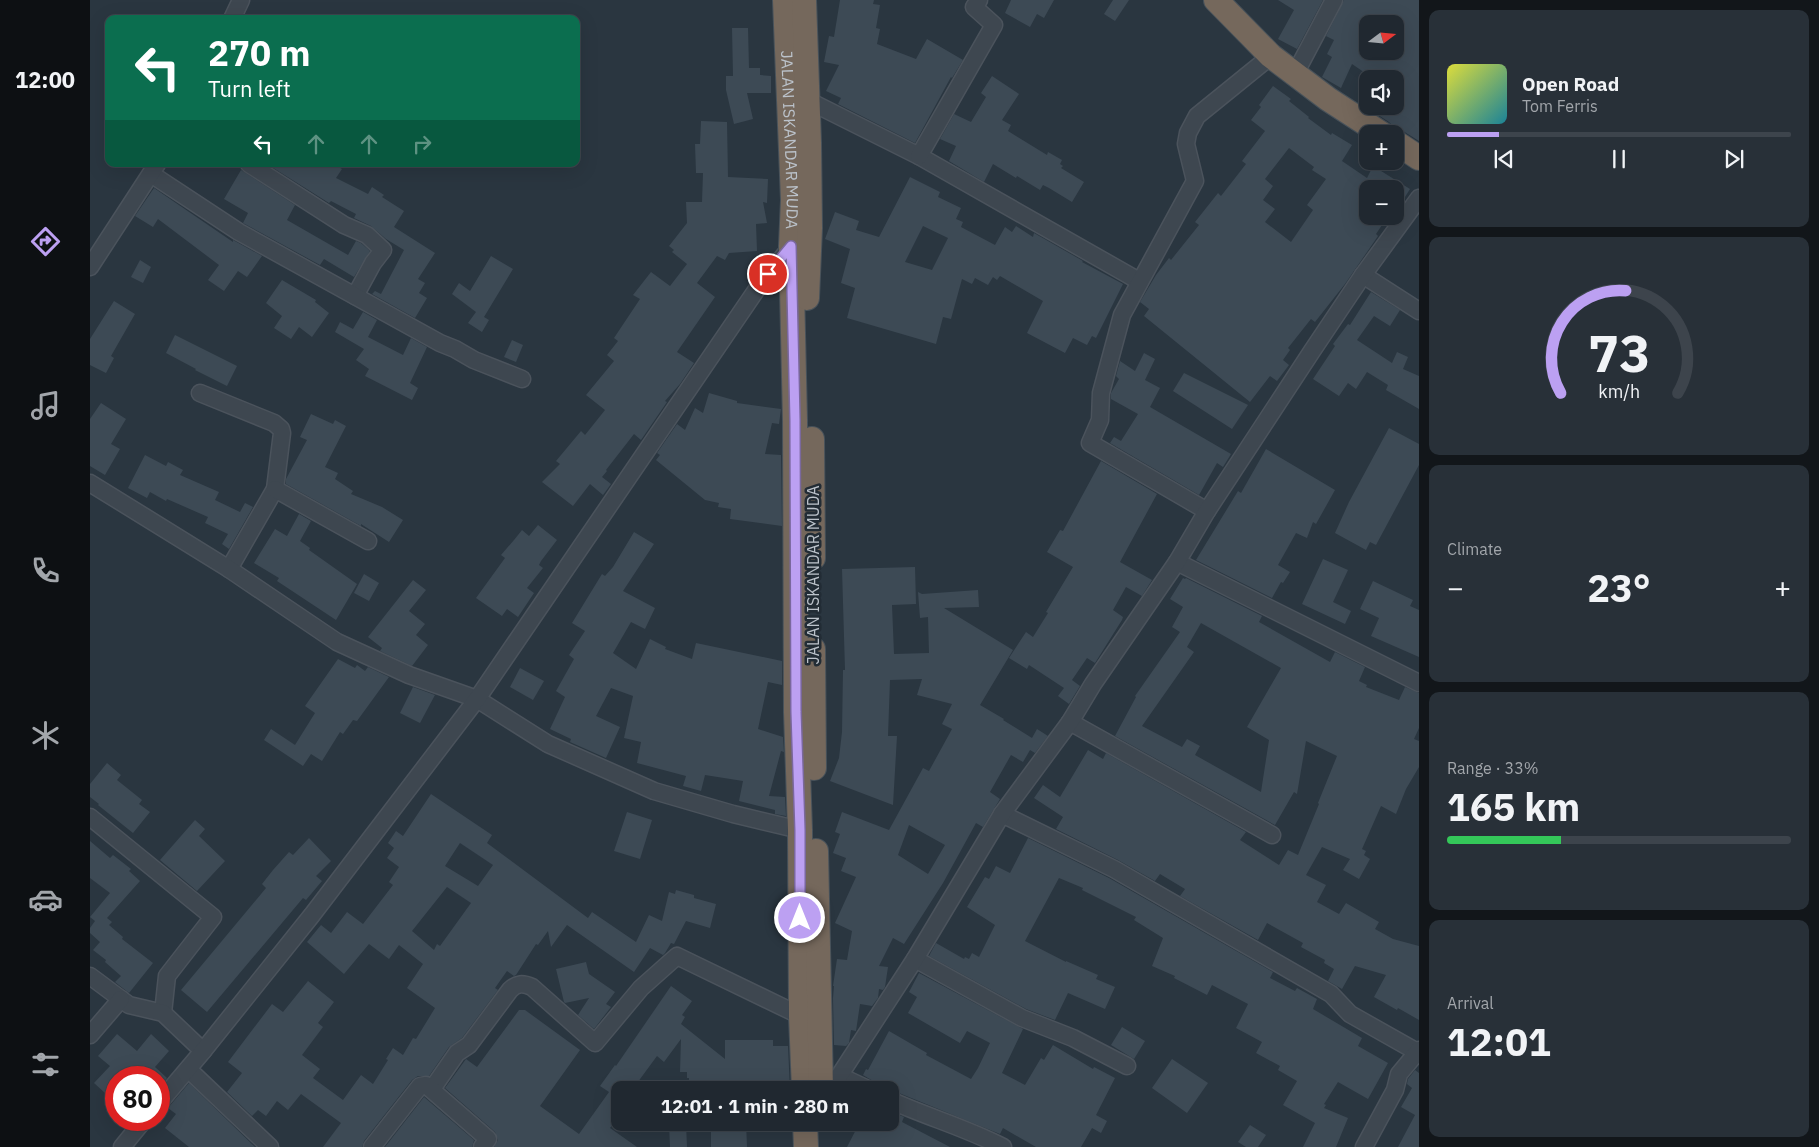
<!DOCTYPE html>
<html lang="en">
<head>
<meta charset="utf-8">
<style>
	:root { --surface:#202830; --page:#283038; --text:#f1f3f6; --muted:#a2a6ab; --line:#3d444c; --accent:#bca0f2 }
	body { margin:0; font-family:"IBM Plex Sans",sans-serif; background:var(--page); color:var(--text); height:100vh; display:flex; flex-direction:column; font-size:19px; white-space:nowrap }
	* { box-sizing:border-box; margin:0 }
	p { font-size:16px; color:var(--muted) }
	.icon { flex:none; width:28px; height:28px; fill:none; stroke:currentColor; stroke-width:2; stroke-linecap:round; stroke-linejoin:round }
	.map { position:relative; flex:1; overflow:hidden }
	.details { display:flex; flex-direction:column; gap:10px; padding:10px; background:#12161a; width:400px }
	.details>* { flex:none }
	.banner { position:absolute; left:15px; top:15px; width:475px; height:152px; border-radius:10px; box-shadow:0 5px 20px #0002,0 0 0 1px var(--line); background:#0b6e4f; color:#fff; overflow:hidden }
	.needle { width:32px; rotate:74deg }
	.controls { position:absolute; left:1269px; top:15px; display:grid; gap:10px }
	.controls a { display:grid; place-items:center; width:45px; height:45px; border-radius:10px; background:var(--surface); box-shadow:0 5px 20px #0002,0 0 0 1px var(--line); font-size:25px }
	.speed { position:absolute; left:15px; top:1066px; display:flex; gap:10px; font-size:25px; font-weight:700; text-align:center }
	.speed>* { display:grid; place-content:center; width:65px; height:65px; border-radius:50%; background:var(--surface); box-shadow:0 5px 20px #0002,0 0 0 1px var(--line); line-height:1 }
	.speed .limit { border:8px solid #d22; background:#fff; color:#111 }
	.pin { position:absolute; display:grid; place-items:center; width:42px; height:42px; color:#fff; margin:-21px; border:2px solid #fff; border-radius:50%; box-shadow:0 1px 5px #0007 }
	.me { position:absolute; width:55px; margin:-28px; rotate:0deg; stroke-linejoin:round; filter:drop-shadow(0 0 4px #0008) }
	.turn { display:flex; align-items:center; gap:18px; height:105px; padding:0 20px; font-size:22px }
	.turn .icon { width:65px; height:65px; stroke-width:2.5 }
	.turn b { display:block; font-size:35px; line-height:42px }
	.lanes { display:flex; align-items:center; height:48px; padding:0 20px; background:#0003; justify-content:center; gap:25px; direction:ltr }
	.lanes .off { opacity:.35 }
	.big { font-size:38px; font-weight:700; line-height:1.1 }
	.details .card { flex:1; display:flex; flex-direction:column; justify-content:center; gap:8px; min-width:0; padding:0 18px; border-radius:10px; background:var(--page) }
	.details .dial { align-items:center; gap:0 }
	.dial svg { height:130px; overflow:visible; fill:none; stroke:var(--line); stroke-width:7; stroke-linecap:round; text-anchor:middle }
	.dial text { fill:var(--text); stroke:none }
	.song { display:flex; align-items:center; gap:15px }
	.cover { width:60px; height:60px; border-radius:8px; background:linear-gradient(135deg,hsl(60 70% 55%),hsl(190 70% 35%)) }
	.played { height:5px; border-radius:2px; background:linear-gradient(90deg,var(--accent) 15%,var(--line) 15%) }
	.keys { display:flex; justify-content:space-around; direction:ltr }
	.heat { display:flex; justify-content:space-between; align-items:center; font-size:28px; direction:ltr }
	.charge { height:8px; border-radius:4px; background:linear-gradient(90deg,#34c759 33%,var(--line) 0) }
	.trip { position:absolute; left:521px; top:1081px; width:288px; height:50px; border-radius:10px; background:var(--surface); box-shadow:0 5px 20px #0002,0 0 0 1px var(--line); font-weight:700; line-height:50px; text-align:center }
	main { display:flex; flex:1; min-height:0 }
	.dock { display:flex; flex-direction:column; width:90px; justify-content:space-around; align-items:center; background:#0d1013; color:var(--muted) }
	.dock .icon { width:35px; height:35px }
	.dock .active { color:var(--accent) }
	.dock b { font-size:22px; color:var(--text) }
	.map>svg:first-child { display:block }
	.building { fill:#3d4a55; fill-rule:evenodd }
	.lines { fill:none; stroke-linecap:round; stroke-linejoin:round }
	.minor-casing { stroke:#4b535c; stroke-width:19 }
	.highway-casing { stroke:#48525a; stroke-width:26 }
	.minor { stroke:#3e4750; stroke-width:16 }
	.highway { stroke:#75685c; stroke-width:24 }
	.route-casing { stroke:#7a689d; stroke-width:12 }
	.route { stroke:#bca0f2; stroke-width:9 }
	.labels { text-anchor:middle; stroke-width:5; stroke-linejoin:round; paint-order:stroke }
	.street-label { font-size:16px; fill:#bbc2ca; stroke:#222c35 }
</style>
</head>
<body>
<main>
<nav class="dock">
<b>12:00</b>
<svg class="icon active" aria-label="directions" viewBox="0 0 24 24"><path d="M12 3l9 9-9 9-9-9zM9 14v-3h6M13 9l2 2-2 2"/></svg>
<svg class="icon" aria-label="music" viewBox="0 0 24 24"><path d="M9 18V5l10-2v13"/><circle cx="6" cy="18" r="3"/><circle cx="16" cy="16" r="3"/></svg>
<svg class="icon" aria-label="phone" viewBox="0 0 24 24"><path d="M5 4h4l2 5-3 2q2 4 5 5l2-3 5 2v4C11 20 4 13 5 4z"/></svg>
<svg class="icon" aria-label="climate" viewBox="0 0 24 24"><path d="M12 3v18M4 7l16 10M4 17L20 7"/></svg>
<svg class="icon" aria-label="car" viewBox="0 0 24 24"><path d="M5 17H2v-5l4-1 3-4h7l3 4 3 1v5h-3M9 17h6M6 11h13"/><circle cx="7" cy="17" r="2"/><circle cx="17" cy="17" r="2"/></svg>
<svg class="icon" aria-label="filters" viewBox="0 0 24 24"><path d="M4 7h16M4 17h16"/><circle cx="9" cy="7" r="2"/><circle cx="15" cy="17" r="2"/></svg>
</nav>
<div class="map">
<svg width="1329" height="1147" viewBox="0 0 1329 1147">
	<rect width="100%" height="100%" fill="#2a3640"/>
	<g class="building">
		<polygon points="750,0 784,0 783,4 790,5 786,28 790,29 787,44 826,59 837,39 873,60 862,78 861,77 825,143 748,104 751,98 736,91 749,65 734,62 739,36 744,37"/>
		<polygon points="921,0 964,0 954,18 947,14 940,27 915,13"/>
		<polygon points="1023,0 1039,0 1025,21 1014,14"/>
		<polygon points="1188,0 1233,0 1207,49 1188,39 1204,10"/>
		<path d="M1254,0H1329V141L1313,131L1304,127L1299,122L1274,106H1305V79H1300L1287,69L1281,77L1262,64L1251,88L1232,77L1242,57L1237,54L1244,40L1236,36ZM1278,24H1305V51H1278Z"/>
		<polygon points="642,28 658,28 659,68 670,68 670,75 681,76 681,93 657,93 663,119 644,124 636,90 636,76 643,76"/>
		<polygon points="902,76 929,94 912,120 921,125 918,131 957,155 958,152 972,160 970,164 973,166 971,168 994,182 982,202 959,188 953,185 950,190 927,176 926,178 903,164 894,182 859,161 866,146 850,139 864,114 881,122 896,97 891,93"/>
		<path d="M1183,86L1201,99L1199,101L1219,117L1218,118L1241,135L1242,133L1262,145L1252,161L1277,178L1283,166L1320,189L1305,213V189H1278V216H1298L1286,234L1288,236L1255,284L1225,322L1221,319L1198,348L1200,350L1193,360L1199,365L1187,381L1180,376L1160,402L1054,316L1059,309L1050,302L1066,275L1079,258L1081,260L1109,225L1105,222L1128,193L1131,196L1156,164L1152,161L1175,131L1161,120L1171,107L1169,105ZM1199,148L1224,167L1222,170L1236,179L1217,205L1223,210L1201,242L1175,222L1185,209L1173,200L1183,186L1175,179Z"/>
		<polygon points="611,121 637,122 638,177 678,179 677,203 673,202 677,223 666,224 667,251 639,253 635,260 627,256 607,283 625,297 587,352 604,363 590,384 575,401 577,402 551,440 544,434 516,470 517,471 512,477 521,484 513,495 500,484 483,506 452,482 470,464 466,461 491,431 495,435 515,410 496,395 524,361 517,355 528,341 524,338 550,299 543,295 561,272 580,286 597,264 582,252 584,250 579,246 597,223 596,202 612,202 613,173 606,173 605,144 610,144"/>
		<polygon points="177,164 243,164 252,169 246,178 278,194 282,187 294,195 292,197 314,211 304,227 345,253 328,279 335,283 329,293 337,298 325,318 282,294 285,291 291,294 314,250 296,239 281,226 264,218 266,214 241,201 239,203"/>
		<polygon points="151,170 205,205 197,220 258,255 266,241 271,243 280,251 264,277 234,259 230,265 153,223 158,213 134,199"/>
		<path d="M820,177L850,192L848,197L871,208L866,219L873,222L871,227L905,245L915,227L922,232L926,226L943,237L944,233L993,261L992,262L1033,284L1006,338L1002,336L997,345L983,338L975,353L937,333L953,301L910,276L907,280L903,277L898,285L885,278L882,284L872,279L861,319L853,317L846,344L757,318L765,288L751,283L760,249L735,239L745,212L769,221L766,230L789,237ZM833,226L858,238L842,270L815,262Z"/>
		<polygon points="64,188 143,242 143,240 172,256 157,277 148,271 134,291 118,280 129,265 68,219 63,227 45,216"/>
		<polygon points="401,256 423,269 394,317 399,320 392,332 378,323 386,312 362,294 369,283 380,291"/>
		<polygon points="50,260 61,267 53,283 41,277"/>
		<polygon points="192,280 226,300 225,302 239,313 222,337 209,327 201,339 184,328 192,316 176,303"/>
		<polygon points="1281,292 1310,310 1300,326 1284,316 1267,340 1302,363 1307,352 1318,357 1313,369 1329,376 1329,409 1296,390 1298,385 1277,372 1266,389 1258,383 1249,396 1223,379 1245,346 1243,344 1258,324 1260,325"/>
		<polygon points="24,301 45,314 21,356 24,358 16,373 0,365 0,339"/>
		<polygon points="273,312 287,320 278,337 313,355 321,338 337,347 320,383 328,388 322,400 275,376 279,369 266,360 274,349 245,332 250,322 263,329"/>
		<polygon points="85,335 147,366 137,386 105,370 106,369 76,353"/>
		<polygon points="422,340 433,345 426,362 414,357"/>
		<polygon points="1054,353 1065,359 1055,380 1070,388 1060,407 1141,454 1133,467 1127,463 1109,495 1020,443 1024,437 1031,441 1048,414 1021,399 1021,393 1029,379 1026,376 1030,361 1045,371"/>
		<polygon points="1094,373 1158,405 1142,429 1083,391"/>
		<polygon points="619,393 647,401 647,403 691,409 689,424 682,423 675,454 691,455 692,526 640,519 641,509 628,507 629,503 615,500 566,460 570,455 567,453 587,424 595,430 605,408 613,413"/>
		<polygon points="11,403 36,419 21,444 30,449 15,475 0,466 0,419"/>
		<polygon points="221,414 243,424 245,420 256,426 235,467 248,473 245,479 263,491 261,494 292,507 313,520 299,542 271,524 271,526 196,484 196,479 217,440 210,437"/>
		<polygon points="1299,428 1329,444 1329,465 1286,545 1280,542 1276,550 1245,533 1259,502"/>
		<polygon points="1176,449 1245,490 1226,524 1223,522 1217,538 1206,533 1188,565 1200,572 1193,583 1191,582 1182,598 1106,560 1148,491 1151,493"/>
		<polygon points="55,455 76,466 78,462 93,470 90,475 129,492 125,500 150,512 155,503 163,507 139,549 132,544 138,534 115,523 118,517 77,499 76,501 60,492 57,498 38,488"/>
		<polygon points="1011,461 1067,494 1030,562 1062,580 1052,596 1036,587 1023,610 1033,617 1032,620 1005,663 997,658 982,680 990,686 979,704 968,696 974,688 939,665 937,669 919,658 936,632 943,637 958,613 956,612 983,567 957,552 970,530 973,531"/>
		<polygon points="209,514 221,521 210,541 220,548 219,550 267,584 246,620 187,581 189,578 164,563 185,529 197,536"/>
		<polygon points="448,525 467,540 451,561 449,565 453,568 437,588 444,593 428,617 417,609 412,616 386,598 415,558 411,555 424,540 432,530 439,536"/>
		<polygon points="544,532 564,544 533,591 565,608 555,629 541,622 523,653 546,669 560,639 576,647 575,649 602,659 606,643 692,661 692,685 678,682 668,729 693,737 694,752 691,751 679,796 695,797 696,816 685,814 685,810 649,801 653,781 615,775 611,791 593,786 596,776 547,763 551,742 534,738 543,696 521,688 506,716 530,727 516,758 480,742 481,739 460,729 475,697 466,691 484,659 479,655 495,631 482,623 512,574 515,576 523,567"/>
		<polygon points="1233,559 1258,570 1243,602 1261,611 1255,624 1212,604"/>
		<path d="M825,567L826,604L802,605L804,654L839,653L838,617L830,618L828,592L832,594L888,590L889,607L854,608L923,650L890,705L914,719L913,720L942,738L947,729L958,736L945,753L940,750L933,762L921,755L900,792L910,799L893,827L886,823L853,883L814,944L803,938L789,966L798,967L795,987L793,990L789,989L788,998L782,1006L770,1004L766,1031L761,1030L759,1043L756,1046L744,1045L743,998L744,986H743L747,959L757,960L762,931L745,923L766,877L751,871L756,858L743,853L750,834L745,832L752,812L799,830L833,768L839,771L862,729L852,724L862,704L827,695L832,679L800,680L798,736H807L803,805L740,781L749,758L752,732L753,670H755L752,569ZM819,825L855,845L838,874L808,855Z"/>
		<polygon points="274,574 289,583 279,601 264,593"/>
		<path d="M1093,578L1095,579L1096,578L1172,616L1169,622L1240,662L1245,652L1275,667L1269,681L1277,685L1276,687L1309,700L1315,687L1329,693V728L1324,739L1329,741V767L1316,789L1306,814L1291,806L1272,849L1276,851L1274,855L1280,859L1269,879L1253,870L1260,859L1232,847L1216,875L1236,885L1227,902L1249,914L1256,903L1289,922L1285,929L1303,939L1329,946V1020L1308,1008L1307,1010L1284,997L1296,975L1265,966L1252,989L1238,981L1244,969L1234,963L1235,960L1211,947L1213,943L1177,923L1168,940L1090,896L1095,889L1070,874L1065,881L1028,860L966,829L973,817L944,798L953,785L970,797L998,750L1013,759L1016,753L1156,832L1150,840L1189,865L1198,850L1208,855L1229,804L1228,803L1247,756L1216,741L1207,794L1204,792L1185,825L1025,736L1046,697L1045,696L1090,632L1082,627L1093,607L1080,599ZM1111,623L1191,668L1157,727L1179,740L1171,792L1105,755L1110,746L1097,739L1092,747L1052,726L1104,652L1097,647Z"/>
		<polygon points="323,580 336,590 319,611 335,624 326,635 338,645 322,666 290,651 292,648 278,637"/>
		<polygon points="1283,581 1323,600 1320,606 1329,610 1329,657 1281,636 1289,618 1270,609"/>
		<polygon points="248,659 265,668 267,665 275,671 278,667 299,677 267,721 263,720 253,734 250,732 232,761 221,754 213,766 174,740 181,729 205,745 225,713 215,706"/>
		<polygon points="430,668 454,681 443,700 420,687"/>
		<polygon points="323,687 345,695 330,723 310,713"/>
		<polygon points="17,763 31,775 27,780 52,800 49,804 60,812 43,833 8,805 9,804 0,797 0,784"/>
		<path d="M341,794L402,835L397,843L498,918L502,912L546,942L559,915L572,921L579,892L585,894L586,890L604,895V898L626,904L620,928L596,921L584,944L581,943L575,953L573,955L560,948L544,972L477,925L461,947L458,931L448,945L446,944L426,975L424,976L417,971L405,988L408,990L372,1038L359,1047L339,1076H328L322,1080L274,1141L272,1147H233L251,1123L211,1094L198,1110L187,1101L176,1116L168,1110L162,1116L137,1092L152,1073L138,1062L182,1004L193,1012L218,981L244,1002L228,1023L233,1027L212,1055L230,1069L223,1078L253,1100L271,1075L283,1084L298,1060L296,1059L303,1048L313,1055L323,1038L326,1039L345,1008L317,988L333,964L309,945L299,959L279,944L254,974L217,942L231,925L241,933L257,912L273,924L303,885L299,882L309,867L297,858L304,848L298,843L306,831L313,836ZM370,843L403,865L388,886L355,866ZM357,887L381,903L350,946L347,944L344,950L322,931Z"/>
		<polygon points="537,812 562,820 550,859 524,851"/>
		<polygon points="105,820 115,829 109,836 135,861 107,891 70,860"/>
		<polygon points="219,838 241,861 226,876 232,881 216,900 213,898 117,1012 91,990 176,888 172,884 183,870 199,852 203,855"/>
		<polygon points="938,838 1019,878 1183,972 1180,978 1205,991 1207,988 1227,999 1223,1009 1272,1038 1268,1046 1298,1063 1278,1099 1248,1082 1234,1104 1236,1105 1234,1108 1258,1118 1246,1147 1213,1147 1225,1123 1193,1105 1207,1081 1188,1070 1190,1066 1166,1053 1172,1042 1146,1028 1158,1004 1122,985 1117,995 1084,978 1085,976 1062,966 1073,938 1044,920 1046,917 992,890 993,888 969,878 935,941 976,962 976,961 1008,975 1006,979 1025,987 1015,1009 978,993 965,1020 936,1009 839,956 846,943 874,959 875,957 879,959 882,953 889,957 905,925 877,907 895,877 899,879 906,866 920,873"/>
		<polygon points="0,841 20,858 23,855 41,869 39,871 50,881 17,918 22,922 19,925 33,937 32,939 63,963 39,993 25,982 31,976 15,962 16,960 3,950 10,942 0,933 0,928 5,921 0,917 20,893 0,878"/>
		<polygon points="496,962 499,974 525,992 516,1004 521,1007 504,1029 488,1015 499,998 475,1003 474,1002 466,969"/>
		<polygon points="829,973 933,1029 912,1073 935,1085 951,1058 954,1060 963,1045 1003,1069 1004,1067 1025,1078 1006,1115 1017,1121 1011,1133 1002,1128 991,1147 946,1147 913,1128 910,1134 804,1091 790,1090 788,1084 773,1075 776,1069 778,1070 799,1031 837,1053 836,1055 881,1079 888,1068 900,1043 877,1031 870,1043 818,1013 827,997 819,992"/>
		<polygon points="581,986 602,1001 592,1015 595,1017 591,1024 635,1059 635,1040 683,1040 683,1046 698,1046 700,1090 599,1090 599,1078 597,1078 597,1072 590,1072 591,1039 574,1062 567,1056 542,1090 530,1090 530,1114 520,1128 547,1147 404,1147 408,1140 405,1132 355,1088 376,1059 387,1067 429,1010 435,1010 490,1050 450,1106 489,1134 519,1092 510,1086 525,1065 526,1066"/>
		<polygon points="1032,1027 1055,1041 1044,1059 1021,1045"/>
		<polygon points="27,1034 47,1051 61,1034 79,1051 65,1067 77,1078 69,1088 69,1078 26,1078 26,1103 4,1083 20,1066 8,1056"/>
		<polygon points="1082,1059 1118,1083 1097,1113 1062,1088"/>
		<polygon points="1325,1070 1329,1073 1329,1147 1308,1147 1325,1115 1311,1107 1322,1088 1317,1084 1318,1079"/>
		<polygon points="99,1083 165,1147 99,1147 75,1128 86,1114 78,1108"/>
		<polygon points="334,1097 384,1140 382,1147 295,1147"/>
		<polygon points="800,1111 814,1117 812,1122 860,1147 757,1147 770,1122 800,1122"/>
		<polygon points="621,1122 656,1122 657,1147 621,1147"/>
		<polygon points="579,1124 596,1124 597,1147 580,1147"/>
		<polygon points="1160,1125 1176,1135 1168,1147 1156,1147 1148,1142"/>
	</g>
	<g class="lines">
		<g class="minor-casing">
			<g id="minor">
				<polyline points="142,19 151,0"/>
				<polyline points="1205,74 1244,0"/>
				<polyline points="717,100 829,156 1049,281"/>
				<polyline points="829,156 904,25 884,7 889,0"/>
				<polyline points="159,164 254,225 277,235 293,250 283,263 265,296"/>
				<polyline points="61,174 149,232 350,343 365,349 384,360 432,379"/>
				<polyline points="0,267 67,164"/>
				<polyline points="1273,275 1329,311"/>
				<polyline points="110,393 184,423 191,429 192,433 185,489 139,569"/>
				<polyline points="0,483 139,569 247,642 319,675 387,699 458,744 564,791 643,814 710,830"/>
				<polyline points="185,489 278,541"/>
				<polyline points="1117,511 1000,443 1010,420 1011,393 1032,315 1105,181 1096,144 1098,133 1107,116 1181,56"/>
				<polyline points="1087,562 1329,683"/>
				<polyline points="980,722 1182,835"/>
				<polyline points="912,814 1024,869 1241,994 1260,1014 1329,1053"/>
				<polyline points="0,817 123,917 77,976 73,1013"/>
				<polyline points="825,959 932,1018 983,1038 1037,1066"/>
				<polyline points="0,976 39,1005 73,1013 113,1051"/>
				<polyline points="0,1035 31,999"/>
				<polyline points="98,1069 180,1147"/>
				<polyline points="750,1076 780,1090"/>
				<path d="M342,1089L367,1053L379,1045L420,990C427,983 433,983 442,987L505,1043L551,988L587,956L711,1016"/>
				<polyline points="740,1090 825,959 912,814 980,722 1003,684 1087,562 1117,511 1222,351 1273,275 1329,198"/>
				<path d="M800,1100C837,1117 877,1128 913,1147"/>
				<polyline points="69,1103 113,1051 222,915 387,699 667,289 704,243"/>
				<polyline points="32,1147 54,1120"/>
				<polyline points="282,1147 330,1086 336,1085 398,1139 392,1147"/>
				<polyline points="1274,1147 1305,1090 1309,1074 1329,1050"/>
			</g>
		</g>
		<g class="highway-casing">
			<g id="highway">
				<path id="s1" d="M695,0L703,200L701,246L705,420L706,712L710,830L711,1016L714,1090"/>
				<polyline points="714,0 719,143 720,228 717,298"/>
				<polyline points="1126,0 1181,56 1238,99 1292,134"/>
				<polyline points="1305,142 1329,158"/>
				<polyline points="722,439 723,558"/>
				<polyline points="723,649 724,768"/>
				<polyline points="726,851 731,1090"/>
				<polyline points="715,1122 716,1147"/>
			</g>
		</g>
		<use href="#minor" class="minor"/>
		<use href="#highway" class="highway"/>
	</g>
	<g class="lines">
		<g class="route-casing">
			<polyline id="route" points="678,274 701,246 705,420 706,712 710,830 710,918"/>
		</g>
		<use href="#route" class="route"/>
	</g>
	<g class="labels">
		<g class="street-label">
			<text dy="6" stroke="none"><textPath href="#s1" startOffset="140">JALAN ISKANDAR MUDA</textPath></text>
			<text transform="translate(723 575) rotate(-90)" y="6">JALAN ISKANDAR MUDA</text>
		</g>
	</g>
</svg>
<div class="controls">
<a><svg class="needle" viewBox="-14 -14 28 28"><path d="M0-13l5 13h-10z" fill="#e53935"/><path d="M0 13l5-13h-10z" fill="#a2a6ab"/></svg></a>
<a><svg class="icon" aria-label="sound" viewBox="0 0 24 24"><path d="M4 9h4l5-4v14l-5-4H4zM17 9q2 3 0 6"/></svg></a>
<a>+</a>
<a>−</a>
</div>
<div class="speed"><div class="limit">80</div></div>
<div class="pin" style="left:678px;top:274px;background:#d93025"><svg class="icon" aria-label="arrive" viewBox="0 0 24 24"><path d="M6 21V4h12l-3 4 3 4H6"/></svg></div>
<svg class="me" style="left:710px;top:918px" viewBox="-20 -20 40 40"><circle r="17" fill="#bca0f2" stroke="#fff" stroke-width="3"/><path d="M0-11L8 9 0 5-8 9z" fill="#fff"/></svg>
<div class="trip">12:01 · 1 min · 280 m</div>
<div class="banner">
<div class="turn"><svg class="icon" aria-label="left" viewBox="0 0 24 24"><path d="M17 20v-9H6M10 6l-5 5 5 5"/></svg><div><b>270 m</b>Turn left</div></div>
<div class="lanes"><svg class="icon" aria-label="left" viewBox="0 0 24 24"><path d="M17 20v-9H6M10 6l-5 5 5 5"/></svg><svg class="icon off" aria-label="ahead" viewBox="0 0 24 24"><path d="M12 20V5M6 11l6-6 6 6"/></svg><svg class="icon off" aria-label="ahead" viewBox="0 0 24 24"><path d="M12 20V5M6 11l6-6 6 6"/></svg><svg class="icon off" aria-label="right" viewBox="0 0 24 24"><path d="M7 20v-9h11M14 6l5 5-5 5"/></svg></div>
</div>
</div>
<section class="details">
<div class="card">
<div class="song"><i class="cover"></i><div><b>Open Road</b><p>Tom Ferris</p></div></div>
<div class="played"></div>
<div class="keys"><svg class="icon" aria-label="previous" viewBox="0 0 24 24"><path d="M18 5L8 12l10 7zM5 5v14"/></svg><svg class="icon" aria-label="pause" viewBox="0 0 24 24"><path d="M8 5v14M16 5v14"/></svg><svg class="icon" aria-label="next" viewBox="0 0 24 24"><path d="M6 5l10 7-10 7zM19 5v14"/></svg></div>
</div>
<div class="card dial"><svg viewBox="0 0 100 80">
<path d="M14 69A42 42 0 1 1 86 69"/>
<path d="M14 69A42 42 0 0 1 54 6" stroke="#bca0f2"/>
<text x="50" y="56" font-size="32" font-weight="700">73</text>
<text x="50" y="72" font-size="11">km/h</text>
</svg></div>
<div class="card"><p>Climate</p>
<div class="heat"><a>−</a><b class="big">23°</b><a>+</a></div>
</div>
<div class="card"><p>Range · 33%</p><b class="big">165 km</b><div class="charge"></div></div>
<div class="card"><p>Arrival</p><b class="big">12:01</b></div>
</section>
</main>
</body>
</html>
